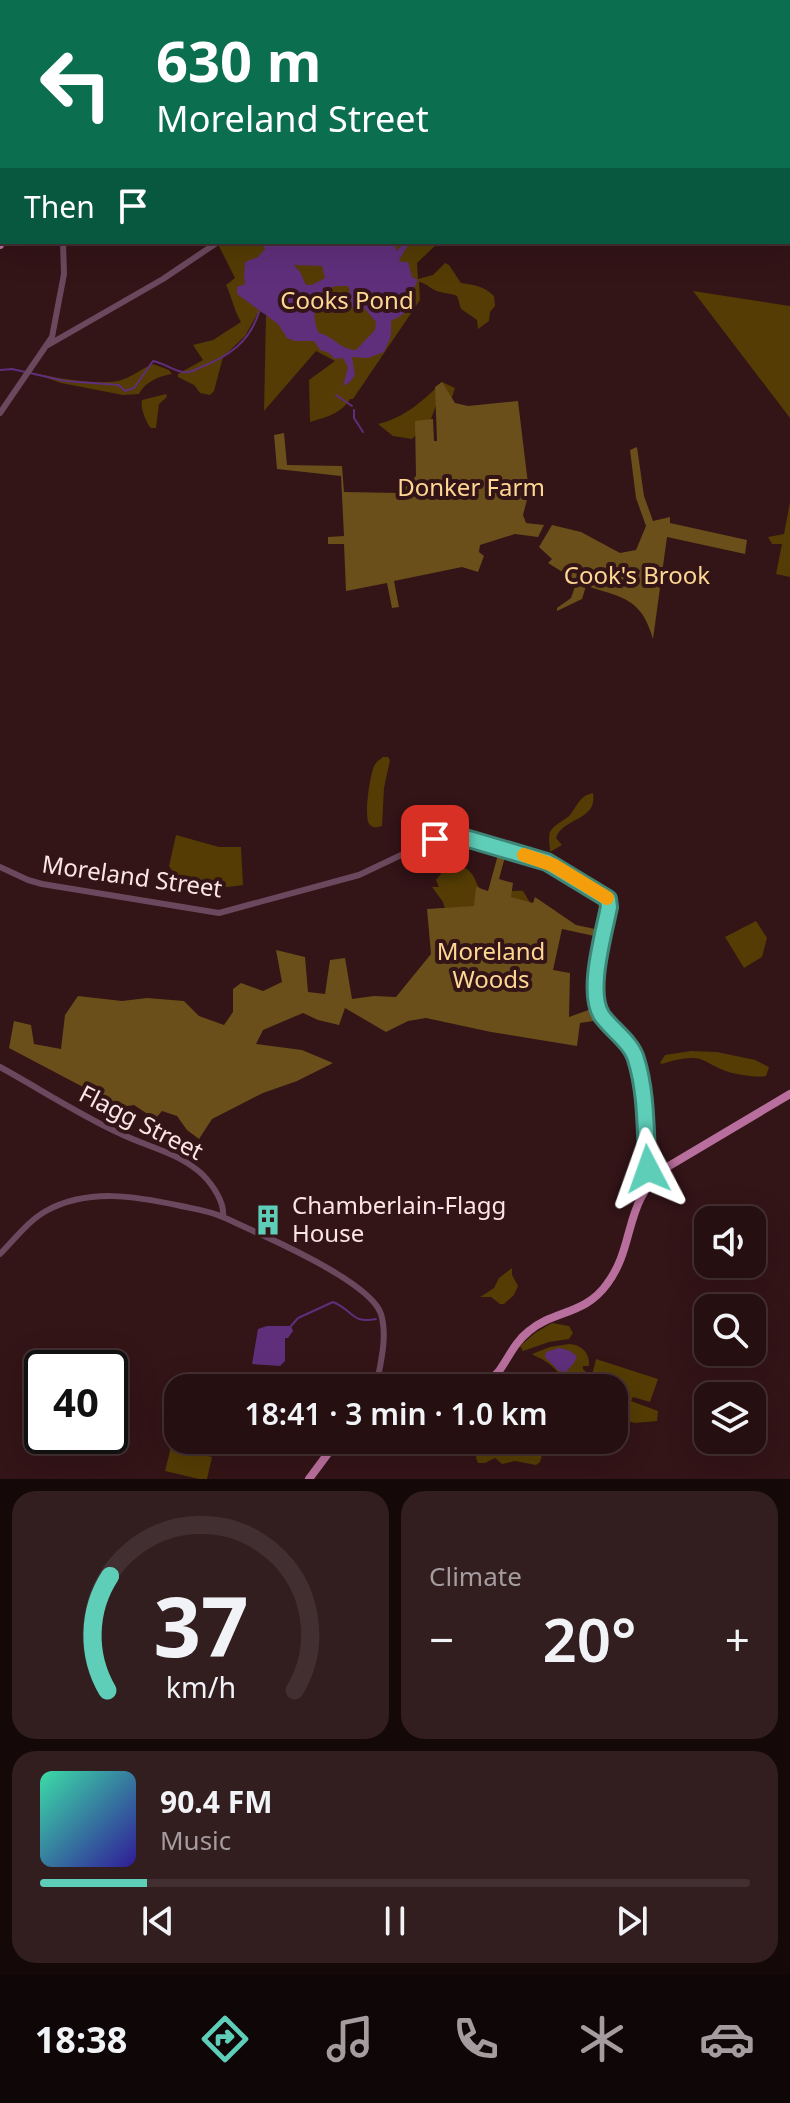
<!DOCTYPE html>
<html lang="en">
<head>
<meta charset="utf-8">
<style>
	:root { --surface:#260f11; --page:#321d1f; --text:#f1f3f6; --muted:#a49c9f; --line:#422f31; --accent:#5eceb8 }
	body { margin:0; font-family:"Noto Sans",sans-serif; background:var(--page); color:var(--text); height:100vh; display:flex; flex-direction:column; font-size:30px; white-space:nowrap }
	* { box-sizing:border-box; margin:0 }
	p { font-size:26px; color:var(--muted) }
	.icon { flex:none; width:44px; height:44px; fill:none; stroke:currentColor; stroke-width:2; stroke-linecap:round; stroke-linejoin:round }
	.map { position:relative; height:1479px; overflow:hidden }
	.details { display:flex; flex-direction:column; gap:12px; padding:12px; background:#150809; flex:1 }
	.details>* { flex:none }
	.guide { position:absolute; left:0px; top:0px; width:790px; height:244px; box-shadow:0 8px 32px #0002,0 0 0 2px var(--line); background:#0b6e4f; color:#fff; overflow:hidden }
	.fabs { position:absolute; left:694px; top:1206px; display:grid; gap:16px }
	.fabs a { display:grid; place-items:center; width:72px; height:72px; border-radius:16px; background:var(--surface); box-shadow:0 8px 32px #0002,0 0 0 2px var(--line); font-size:40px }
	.speed { position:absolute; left:24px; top:1350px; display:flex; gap:16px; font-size:40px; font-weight:700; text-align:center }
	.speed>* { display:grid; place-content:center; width:104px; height:104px; border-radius:50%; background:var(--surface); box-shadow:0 8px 32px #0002,0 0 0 2px var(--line); line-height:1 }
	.speed .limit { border:4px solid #111; border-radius:12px; background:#fff; color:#111 }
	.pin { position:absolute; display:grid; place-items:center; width:68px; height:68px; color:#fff; margin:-34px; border-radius:16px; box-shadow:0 4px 12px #0006 }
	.me { position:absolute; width:88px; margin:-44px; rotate:356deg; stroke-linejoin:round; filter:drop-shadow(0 0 6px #0008) }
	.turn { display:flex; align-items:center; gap:28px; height:168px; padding:0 24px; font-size:36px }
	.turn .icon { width:104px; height:104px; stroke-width:2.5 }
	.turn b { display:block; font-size:56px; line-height:68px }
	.then { display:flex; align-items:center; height:76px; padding:0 24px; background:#0003; gap:16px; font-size:30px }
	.big { font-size:60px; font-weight:600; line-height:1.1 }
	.details .widget { flex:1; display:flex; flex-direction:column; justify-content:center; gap:12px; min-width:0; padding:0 28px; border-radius:24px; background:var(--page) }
	.details .dial { align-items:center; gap:0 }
	.dial svg { height:208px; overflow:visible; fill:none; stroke:var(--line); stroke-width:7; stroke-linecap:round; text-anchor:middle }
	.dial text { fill:var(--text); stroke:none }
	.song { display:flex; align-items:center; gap:24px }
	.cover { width:96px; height:96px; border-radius:12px; background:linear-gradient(135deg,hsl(160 70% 55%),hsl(250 70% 35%)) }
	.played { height:8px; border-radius:4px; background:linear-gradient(90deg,var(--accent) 15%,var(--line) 15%) }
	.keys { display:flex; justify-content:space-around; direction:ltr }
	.heat { display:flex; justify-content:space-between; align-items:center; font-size:44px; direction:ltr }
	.details .tiles { flex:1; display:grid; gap:12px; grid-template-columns:1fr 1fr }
	.widget:last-child { grid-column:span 2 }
	.trip { position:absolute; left:164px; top:1374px; width:464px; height:80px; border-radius:24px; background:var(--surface); box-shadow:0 8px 32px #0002,0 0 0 2px var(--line); font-weight:600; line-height:80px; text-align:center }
	.tab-bar { display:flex; height:128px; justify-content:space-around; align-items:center; background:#0f0607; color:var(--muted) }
	.tab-bar .icon { width:56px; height:56px }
	.tab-bar .selected { color:var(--accent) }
	.tab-bar b { font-size:36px; color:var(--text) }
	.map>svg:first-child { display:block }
	.green { fill:#543c04 }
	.forest { fill:#6a4f1a }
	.water { fill:#5f2f7b; fill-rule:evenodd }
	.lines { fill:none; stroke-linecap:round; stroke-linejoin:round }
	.stream { stroke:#5f2f7b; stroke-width:2 }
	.minor { stroke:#6c485e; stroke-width:6 }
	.major { stroke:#b96f9d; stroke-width:8 }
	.route-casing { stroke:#3d8678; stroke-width:20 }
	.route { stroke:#5eceb8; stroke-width:14 }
	.slow { stroke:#f59e0b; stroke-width:14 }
	.labels { text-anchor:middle; stroke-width:8; stroke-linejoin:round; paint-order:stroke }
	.park-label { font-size:24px; fill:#fed793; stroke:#331417 }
	.street-label { font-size:24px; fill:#fbe5e5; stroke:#331417 }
	.poi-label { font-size:24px; fill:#fbe5e5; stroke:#331417; text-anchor:start }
</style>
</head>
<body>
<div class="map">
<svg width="790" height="1479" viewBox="0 0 790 1479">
	<rect width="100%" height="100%" fill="#331417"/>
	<g class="green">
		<rect x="215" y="0" width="431" height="2"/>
		<path d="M224,242H439L417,263L418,279L433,275L445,263L449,265L461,283C474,285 484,286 494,296L495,306L490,312L489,321L478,329L477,320L461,309L457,296C451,293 446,294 440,292C431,290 427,283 419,282L420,300L353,399H350C341,414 326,417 310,422L309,380L335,361L316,351L264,411L266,314L259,311L245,336L223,357L214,391L210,395L200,393L194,385L178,377V374L203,360L193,345L213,340L241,322C234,310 232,298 226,285L235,278L219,246Z"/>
		<polygon points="693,291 790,306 790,418"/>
		<path d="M153,364L169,370L172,374C159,376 145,382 139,394L123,395L61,383L33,373C58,378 92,385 118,381C131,378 141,369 153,364Z"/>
		<path d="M442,382L455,388L450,403H437L431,419L412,439L393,436L378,424C404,418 423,401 442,382Z"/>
		<path d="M166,394L167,397L159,404L156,428H151C146,423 140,407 142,400Z"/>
		<polygon points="790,502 790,577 776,574 782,544 772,544 768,537 784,534"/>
		<path d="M383,757H388L390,760L384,788L382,826C377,827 375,829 370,825C363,819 370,775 374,766C377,761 378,761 383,757Z"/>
		<path d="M593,793C598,821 563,817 556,838L562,845L550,852C550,846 548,838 550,832C554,824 564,821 570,815C578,805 579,796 593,793Z"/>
		<path d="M176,835L219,847H241L243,885C218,889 184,892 169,866Z"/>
		<path d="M455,864C480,871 472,885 483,890C490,894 513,890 523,891L534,909H445L443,902L432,887H439L436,880L444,870Z"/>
		<polygon points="756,921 767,938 762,957 744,968 725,937"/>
		<path d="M691,1051L717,1052L755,1060L769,1067L766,1076C758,1078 731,1074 723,1070C715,1067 708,1062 700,1059C689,1056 672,1061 662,1064L660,1063L665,1055Z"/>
		<polygon points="512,1268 512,1275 518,1286 514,1295 504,1304 500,1304 491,1297 480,1297 494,1288 499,1278"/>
		<polygon points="552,1323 569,1326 573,1333 569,1339 549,1342 523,1351 520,1346 535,1333"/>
		<path d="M569,1344C582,1345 590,1353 589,1366H583V1369L587,1373C564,1389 560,1370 545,1361C541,1358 536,1357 532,1354L550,1347Z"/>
		<polygon points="596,1359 658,1379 650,1402 633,1397 631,1401 658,1411 657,1421 635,1423 619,1418 620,1405 614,1403 614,1388 580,1388 591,1379"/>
		<polygon points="479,1440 561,1440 545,1445 540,1462 536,1465 515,1461 502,1464 495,1458 485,1463 478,1463 476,1458"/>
		<polygon points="171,1447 212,1457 207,1479 199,1479 165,1471"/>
	</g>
	<g class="forest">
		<polygon points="442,382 455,403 468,406 518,401 529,492 523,515 526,523 544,525 538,537 515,534 480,545 479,552 484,556 478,572 462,567 394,581 399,607 392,608 387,583 346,591 344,544 328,544 328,537 344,536 341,476 277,469 274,435 284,433 287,465 342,466 344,492 400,493 416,476 415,421 433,419 434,441 437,441 435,387"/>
		<path d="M637,447L644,496L653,521L670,517V523L747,540L745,554L667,537L653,639C641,598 624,598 586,586L582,599L557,611V608L571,598L577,581L548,563L552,559L539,547L552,525L581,532L620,553L636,550L646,526L636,498L630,450Z"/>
		<polygon points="499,851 506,853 499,879 513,883 511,897 533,903 535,897 576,925 600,930 599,937 562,929 553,970 570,973 569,1017 594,1008 594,1013 600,1020 580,1023 577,1046 491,1032 426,1018 408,1021 386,1032 345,1008 339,1025 318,1020 303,1013 263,1030 256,1044 302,1050 333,1063 297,1081 263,1093 212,1119 199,1139 187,1130 177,1116 162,1111 155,1119 134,1105 121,1107 9,1048 14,1021 31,1025 34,1044 61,1049 65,1015 78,996 122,1001 147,998 184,1001 199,1016 224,1025 233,1012 233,989 241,983 263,991 282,982 276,950 305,957 308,992 325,994 330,960 345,958 352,999 374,996 396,997 431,954 427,909 474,906 476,887 488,891"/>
	</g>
	<g class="water">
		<path d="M261,242H297L299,244L305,242H395L396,251L406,242H410L399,260L401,262H408L412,277L418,280C412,288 412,304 404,313C401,317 395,318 391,321V336L384,352L368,358L352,357L355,375L350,382L343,386L348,367L343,358L335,359L329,353L320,350L314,341H295L287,338L278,324L237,294V287L245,284L244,276L245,262L258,257L265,249ZM294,265L322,266L325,278L312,285H306L300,272ZM337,286H347L349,288L352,307L364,308L376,322L375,330L356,350C339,349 335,337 319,333C313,323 314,308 316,296L329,288Z"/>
		<polygon points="267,1326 291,1326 293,1331 288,1338 285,1338 285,1361 280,1366 252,1364 258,1329"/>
		<polygon points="559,1348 568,1350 577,1356 574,1363 566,1372 559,1371 545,1357 546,1352"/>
	</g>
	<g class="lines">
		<g class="stream">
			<polyline points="303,0 303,2"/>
			<polyline points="788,39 790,37"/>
			<polyline points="788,142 790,142"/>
			<path d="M0,370L12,369L65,381L119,385L125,391L134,388L153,361C164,363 174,371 183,372C190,373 195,370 201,367C230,356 250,341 259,312"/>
			<polyline points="336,395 352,406"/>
			<polyline points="354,410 354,418 363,432"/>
			<path d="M291,1326L298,1318L333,1302C353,1310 351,1324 376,1319"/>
			<polyline points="520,1388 536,1373"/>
		</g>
		<g class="minor">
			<polyline points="15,0 15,2"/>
			<polyline points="783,2 787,0"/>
			<polyline points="48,345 163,279 218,242"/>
			<polyline points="0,413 52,337 64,274 63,242"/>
			<path d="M0,867L28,880L42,884L219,913L359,875L435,839L454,836L474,839L547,862L607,899L610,902C606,937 590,970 597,1005C602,1025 625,1036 634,1054C647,1080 646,1138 648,1169L652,1180"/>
			<path d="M0,1067C40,1089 78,1114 119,1133C147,1147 178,1152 202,1174C212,1184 225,1202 223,1217C257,1233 370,1280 381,1314C388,1337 380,1365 376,1388"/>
			<path d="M0,1254C14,1240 28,1221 46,1211C88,1188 135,1196 181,1206C195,1209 210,1211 223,1217"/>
		</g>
		<g class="major">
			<polyline points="4,2 5,0"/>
			<polyline points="2,18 2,43"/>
			<polyline points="0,245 2,236"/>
			<path d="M482,1388C488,1383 494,1377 499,1371C509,1357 515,1342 529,1331C554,1310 585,1315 607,1284C637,1244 622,1199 669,1166L790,1094"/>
			<polyline points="309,1479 338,1440"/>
		</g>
	</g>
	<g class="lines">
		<g class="route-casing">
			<path id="route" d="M435,839L450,836L462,837L547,862L608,899L609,907C604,933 586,993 602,1016C612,1030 631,1042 636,1059C647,1094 645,1133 648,1169"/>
		</g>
		<use href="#route" class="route"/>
		<polyline class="slow" points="524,855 553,865 607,898"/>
	</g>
	<defs>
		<g id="building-bare" transform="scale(2.4)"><path d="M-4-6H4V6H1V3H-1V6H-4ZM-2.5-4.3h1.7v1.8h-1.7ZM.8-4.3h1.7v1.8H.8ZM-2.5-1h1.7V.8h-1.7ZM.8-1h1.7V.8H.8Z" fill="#5eceb8" stroke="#331417" stroke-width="2.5" paint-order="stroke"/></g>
	</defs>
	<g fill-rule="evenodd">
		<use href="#building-bare" x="268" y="1220"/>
	</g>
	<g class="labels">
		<g class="park-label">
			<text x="347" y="309">Cooks Pond</text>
			<text x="471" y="496">Donker Farm</text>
			<text x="637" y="584">Cook's Brook</text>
			<text x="491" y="960">Moreland<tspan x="491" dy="28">Woods</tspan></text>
		</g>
		<g class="street-label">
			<text transform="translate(132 877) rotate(8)" y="8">Moreland Street</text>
			<text transform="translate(141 1123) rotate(27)" y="8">Flagg Street</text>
		</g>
		<g class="poi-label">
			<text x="292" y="1214">Chamberlain-Flagg<tspan x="292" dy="28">House</tspan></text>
		</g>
	</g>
</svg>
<div class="fabs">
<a><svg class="icon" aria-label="sound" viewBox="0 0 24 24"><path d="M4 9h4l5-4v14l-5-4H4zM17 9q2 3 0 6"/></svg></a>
<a><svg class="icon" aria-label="search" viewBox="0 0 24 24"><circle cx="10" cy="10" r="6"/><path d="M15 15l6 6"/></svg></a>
<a><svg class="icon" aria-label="layers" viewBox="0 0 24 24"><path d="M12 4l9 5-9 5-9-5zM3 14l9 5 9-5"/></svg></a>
</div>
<div class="speed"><div class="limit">40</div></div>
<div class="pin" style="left:435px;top:839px;background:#d93025"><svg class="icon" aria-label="arrive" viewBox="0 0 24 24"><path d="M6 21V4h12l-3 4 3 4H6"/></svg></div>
<svg class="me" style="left:648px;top:1169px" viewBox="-20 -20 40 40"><path d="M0-17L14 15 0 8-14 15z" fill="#5eceb8" stroke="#fff" stroke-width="4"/></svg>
<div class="trip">18:41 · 3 min · 1.0 km</div>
<div class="guide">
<div class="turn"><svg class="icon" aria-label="left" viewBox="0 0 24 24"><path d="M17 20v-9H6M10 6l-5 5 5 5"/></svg><div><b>630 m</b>Moreland Street</div></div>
<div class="then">Then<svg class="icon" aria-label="arrive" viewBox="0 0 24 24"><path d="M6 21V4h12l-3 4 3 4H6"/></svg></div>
</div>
</div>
<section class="details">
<div class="tiles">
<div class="widget dial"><svg viewBox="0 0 100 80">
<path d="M14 69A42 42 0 1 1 86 69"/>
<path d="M14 69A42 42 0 0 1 15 25" stroke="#5eceb8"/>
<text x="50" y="56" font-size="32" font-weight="700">37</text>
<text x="50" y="72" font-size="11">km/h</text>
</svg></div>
<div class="widget"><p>Climate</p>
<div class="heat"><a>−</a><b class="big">20°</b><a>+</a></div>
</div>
<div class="widget">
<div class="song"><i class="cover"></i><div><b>90.4 FM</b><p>Music</p></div></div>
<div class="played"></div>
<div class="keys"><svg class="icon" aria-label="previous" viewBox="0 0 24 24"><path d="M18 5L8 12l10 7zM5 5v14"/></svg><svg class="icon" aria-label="pause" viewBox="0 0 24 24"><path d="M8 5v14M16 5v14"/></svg><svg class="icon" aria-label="next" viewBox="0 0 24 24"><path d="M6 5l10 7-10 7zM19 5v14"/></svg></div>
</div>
</div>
</section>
<nav class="tab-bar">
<b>18:38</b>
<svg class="icon selected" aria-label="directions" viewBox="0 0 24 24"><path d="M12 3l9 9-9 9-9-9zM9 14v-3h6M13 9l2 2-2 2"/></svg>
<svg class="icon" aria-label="music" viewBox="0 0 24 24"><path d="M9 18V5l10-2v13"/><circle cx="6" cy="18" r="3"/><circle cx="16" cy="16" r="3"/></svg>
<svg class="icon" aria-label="phone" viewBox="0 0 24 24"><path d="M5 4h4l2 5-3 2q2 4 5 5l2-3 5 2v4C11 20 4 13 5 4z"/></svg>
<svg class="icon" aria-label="climate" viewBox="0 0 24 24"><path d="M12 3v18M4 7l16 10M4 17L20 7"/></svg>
<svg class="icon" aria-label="car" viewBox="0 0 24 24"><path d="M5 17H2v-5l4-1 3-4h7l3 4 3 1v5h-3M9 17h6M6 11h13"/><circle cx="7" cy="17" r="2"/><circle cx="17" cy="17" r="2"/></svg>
</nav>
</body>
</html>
